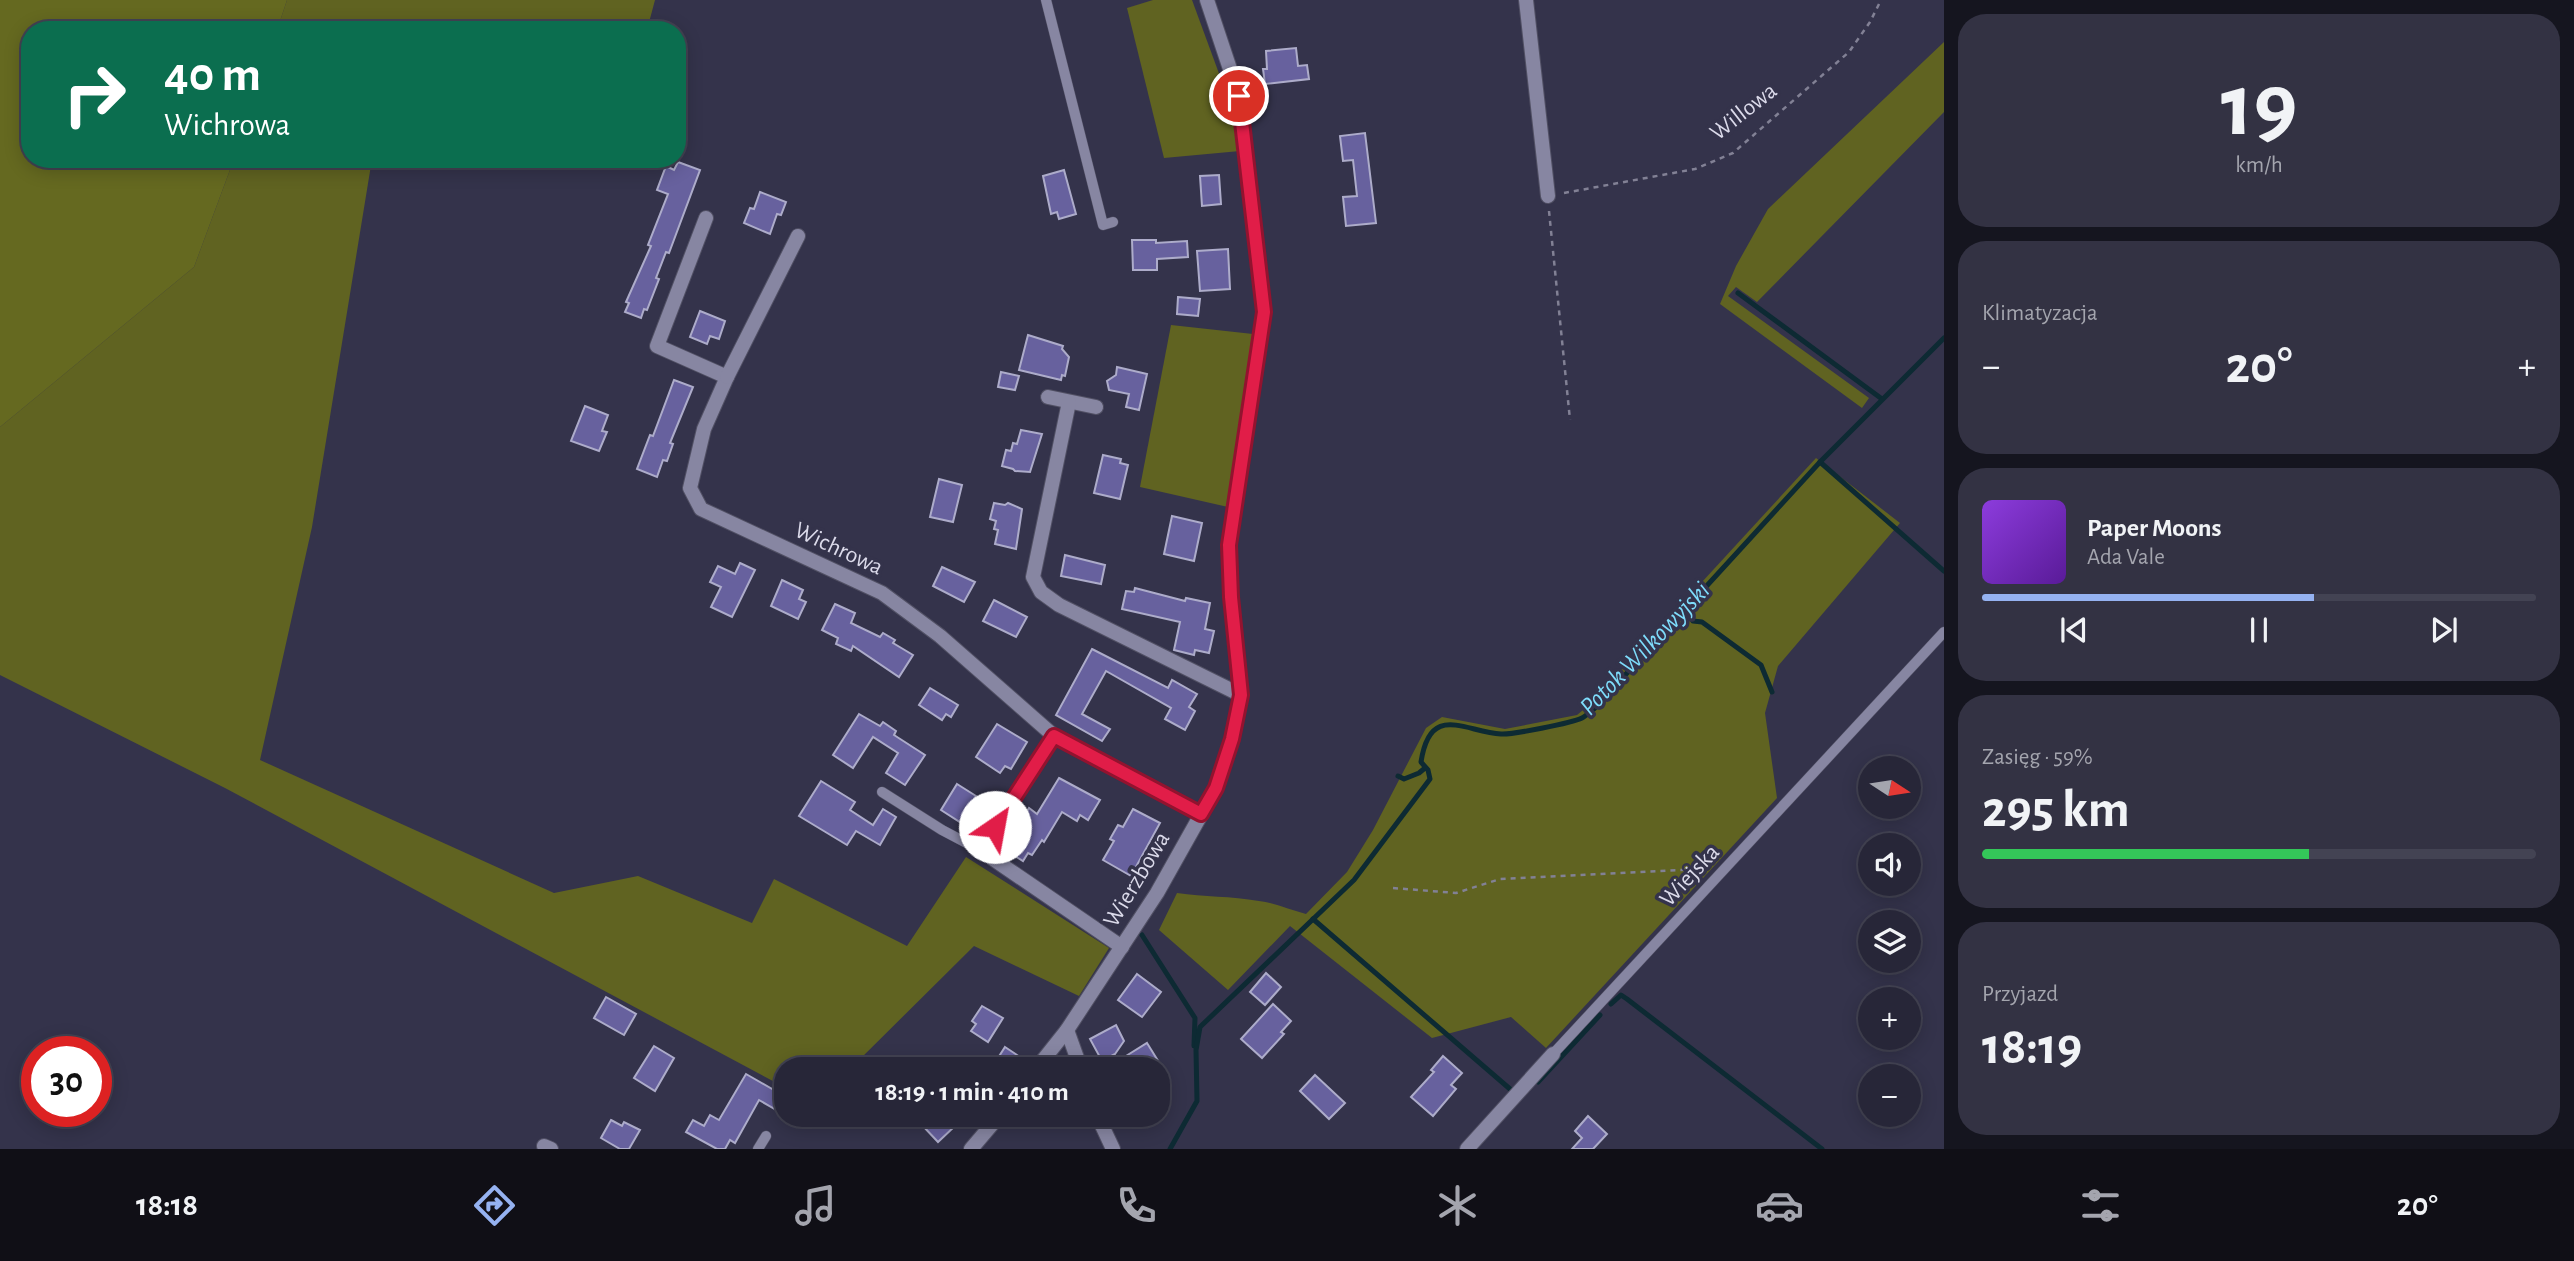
<!DOCTYPE html>
<html lang="pl">
<head>
<meta charset="utf-8">
<style>
	:root { --surface:#272638; --page:#333243; --text:#f1f3f6; --muted:#a4a5ae; --line:#434353; --accent:#95b2f1 }
	body { margin:0; font-family:"Alegreya Sans",sans-serif; background:var(--page); color:var(--text); height:100vh; display:flex; flex-direction:column; font-size:26px; white-space:nowrap }
	* { box-sizing:border-box; margin:0 }
	p { font-size:23px; color:var(--muted) }
	.icon { flex:none; width:38px; height:38px; fill:none; stroke:currentColor; stroke-width:2; stroke-linecap:round; stroke-linejoin:round }
	.map { position:relative; flex:1; overflow:hidden }
	.details { display:flex; flex-direction:column; gap:14px; padding:14px; background:#15151f; width:630px }
	.details>* { flex:none }
	.banner { position:absolute; left:21px; top:21px; width:665px; height:147px; border-radius:28px; box-shadow:0 4px 18px #0003,0 0 0 2px var(--line); background:#0b6e4f; color:#fff; overflow:hidden }
	.needle { width:46px; rotate:102deg }
	.controls { position:absolute; left:1858px; top:756px; display:grid; gap:14px }
	.controls a { display:grid; place-items:center; width:63px; height:63px; border-radius:50%; background:var(--surface); box-shadow:0 4px 18px #0003,0 0 0 2px var(--line); font-size:35px }
	.speed { position:absolute; left:21px; top:1036px; display:flex; gap:14px; font-size:35px; font-weight:700; text-align:center }
	.speed>* { display:grid; place-content:center; width:91px; height:91px; border-radius:50%; background:var(--surface); box-shadow:0 4px 18px #0003,0 0 0 2px var(--line); line-height:1 }
	.speed .limit { border:10px solid #d22; background:#fff; color:#111 }
	.pin { position:absolute; display:grid; place-items:center; width:60px; height:60px; color:#fff; margin:-30px; border:4px solid #fff; border-radius:50%; box-shadow:0 2px 7px #0007 }
	.me { position:absolute; width:77px; margin:-38px; rotate:33deg; stroke-linejoin:round; filter:drop-shadow(0 0 5px #0008) }
	.turn { display:flex; align-items:center; gap:24px; height:147px; padding:0 28px; font-size:32px }
	.turn .icon { width:91px; height:91px; stroke-width:2.5 }
	.turn b { display:block; font-size:49px; line-height:60px }
	.big { font-size:52px; font-weight:700; line-height:1.1 }
	.details .widget { flex:1; display:flex; flex-direction:column; justify-content:center; gap:10px; min-width:0; padding:0 24px; border-radius:28px; background:var(--page) }
	.details .dial { align-items:center; gap:0 }
	.dial b { font-size:91px; line-height:1 }
	.song { display:flex; align-items:center; gap:21px }
	.cover { width:84px; height:84px; border-radius:10px; background:linear-gradient(135deg,hsl(270 70% 55%),hsl(270 70% 35%)) }
	.played { height:7px; border-radius:4px; background:linear-gradient(90deg,var(--accent) 60%,var(--line) 60%) }
	.keys { display:flex; justify-content:space-around; direction:ltr }
	.heat { display:flex; justify-content:space-between; align-items:center; font-size:38px; direction:ltr }
	.charge { height:10px; border-radius:5px; background:linear-gradient(90deg,#34c759 59%,var(--line) 0) }
	.trip { position:absolute; left:774px; top:1057px; width:396px; height:70px; border-radius:28px; background:var(--surface); box-shadow:0 4px 18px #0003,0 0 0 2px var(--line); font-weight:700; line-height:70px; text-align:center }
	.tab-bar { display:flex; height:112px; justify-content:space-around; align-items:center; background:#100f16; color:var(--muted) }
	.tab-bar .icon { width:49px; height:49px }
	.tab-bar .selected { color:var(--accent) }
	.tab-bar b { font-size:32px; color:var(--text) }
	main { display:flex; flex:1; min-height:0 }
	.map>svg:first-child { display:block }
	.green { fill:#606321 }
	.forest { fill:#656920 }
	.lines { fill:none; stroke-linecap:round; stroke-linejoin:round }
	.stream { stroke:#0d2a33; stroke-width:5 }
	.building { fill:#67619e; stroke:#adacca; stroke-width:2 }
	.service-casing { stroke:#515064; stroke-width:11 }
	.minor-casing { stroke:#515064; stroke-width:16 }
	.path { stroke:#828195; stroke-width:2.5; stroke-dasharray:5 5; stroke-linecap:butt }
	.service { stroke:#8786a2; stroke-width:10 }
	.minor { stroke:#8786a2; stroke-width:14 }
	.route-casing { stroke:#92132f; stroke-width:18 }
	.route { stroke:#e11d48; stroke-width:12 }
	.labels { text-anchor:middle; stroke-width:7; stroke-linejoin:round; paint-order:stroke }
	.street-label { font-size:24px; fill:#dbdaea; stroke:#34334b }
	.water-label { font-size:26px; font-style:italic; fill:#7edcfb; stroke:#34334b }
</style>
</head>
<body>
<main>
<div class="map">
<svg width="1944" height="1149" viewBox="0 0 1944 1149">
	<rect width="100%" height="100%" fill="#34334b"/>
	<g class="green">
		<polygon points="287,0 655,0 647,30 277,30"/>
		<polygon points="1153,0 1192,0 1228,98 1240,151 1164,158 1127,8"/>
		<polygon points="1944,42 1944,112 1757,302 1736,287 1728,296 1869,398 1862,408 1720,304 1736,266 1768,209"/>
		<polygon points="234,159 372,159 312,527 260,760 554,893 638,876 752,923 774,879 907,946 966,857 1109,948 1079,996 974,946 850,1069 786,1069 786,1088 225,788 0,675 0,427 194,267"/>
		<polygon points="1171,325 1253,334 1253,361 1228,507 1140,487"/>
		<path d="M1816,458L1900,523L1778,666L1765,713L1777,798L1546,1048L1511,1017L1432,1038L1290,926L1228,990L1159,930L1177,893C1204,897 1231,896 1259,901C1275,903 1290,910 1306,914L1347,872L1373,830L1426,728L1442,717L1505,729L1577,715L1588,706Z"/>
	</g>
	<polygon class="forest" points="0,0 287,0 277,30 30,30 30,159 234,159 194,267 0,427"/>
	<g class="lines">
		<g class="stream">
			<polyline points="1738,293 1882,399"/>
			<polyline points="1820,462 1944,571"/>
			<polyline points="1685,609 1693,621 1702,622 1761,665 1772,692"/>
			<polyline points="1398,776 1404,779 1419,773 1425,768"/>
			<polyline points="1313,919 1510,1089"/>
			<polyline points="1142,935 1195,1018 1194,1046"/>
			<polyline points="1611,1004 1621,995 1627,999 1822,1149"/>
			<polyline points="1538,1082 1600,1015"/>
			<path d="M1170,1149L1197,1101L1196,1050L1200,1027L1354,880L1430,779L1428,770L1421,762C1430,703 1463,731 1501,734C1511,735 1572,723 1582,718C1586,716 1591,711 1595,708L1820,462L1944,338"/>
		</g>
	</g>
	<g class="building">
		<polygon points="1296,48 1298,66 1307,65 1309,79 1265,84 1263,69 1267,69 1266,51"/>
		<polygon points="1365,133 1376,223 1346,226 1343,197 1357,196 1353,160 1343,161 1340,136"/>
		<polygon points="678,162 700,170 669,253 666,252 656,278 659,279 647,310 644,309 641,318 625,312 629,303 626,302 651,246 648,245 668,194 657,190 666,166 674,170"/>
		<polygon points="1064,170 1076,214 1059,219 1057,212 1051,214 1043,176"/>
		<polygon points="1219,175 1221,204 1202,206 1200,176"/>
		<polygon points="760,192 786,202 781,215 777,214 770,234 744,223 750,208 754,209"/>
		<polygon points="1132,240 1156,240 1156,243 1187,241 1188,257 1157,259 1157,270 1133,270"/>
		<polygon points="1228,249 1230,289 1200,291 1197,251"/>
		<polygon points="1178,297 1200,299 1198,316 1177,314"/>
		<polygon points="700,311 725,321 719,339 710,336 707,344 690,337"/>
		<polygon points="1028,335 1063,346 1062,349 1069,357 1065,376 1062,375 1061,380 1019,370"/>
		<polygon points="1117,367 1147,374 1139,410 1126,407 1129,394 1109,390 1107,381 1116,375"/>
		<polygon points="1001,372 1019,376 1015,390 998,387"/>
		<polygon points="674,380 693,387 670,443 673,444 667,461 663,460 657,477 637,469 650,435 653,436"/>
		<polygon points="585,406 608,415 602,431 607,432 599,451 571,441"/>
		<polygon points="1021,430 1042,434 1030,472 1015,471 1013,469 1002,466 1006,450 1011,451 1013,443 1017,444"/>
		<polygon points="1103,455 1121,459 1120,463 1128,465 1120,499 1094,493"/>
		<polygon points="939,479 962,485 953,522 930,517"/>
		<polygon points="994,503 1005,505 1008,503 1022,509 1016,549 995,544 998,530 994,529 996,521 990,519"/>
		<polygon points="1172,516 1202,523 1194,561 1164,554"/>
		<polygon points="1065,555 1105,565 1101,584 1061,576"/>
		<polygon points="740,563 755,570 732,617 711,607 721,587 710,582 718,566 735,574"/>
		<polygon points="942,567 975,582 964,602 933,586"/>
		<polygon points="782,580 803,590 799,599 806,602 798,619 771,606"/>
		<polygon points="1135,588 1185,601 1186,598 1210,603 1205,629 1214,631 1209,653 1195,650 1194,655 1174,650 1180,622 1122,609 1126,591 1134,592"/>
		<polygon points="994,600 1027,617 1016,637 983,621"/>
		<polygon points="835,604 855,613 851,623 880,637 883,633 895,640 893,643 913,655 899,677 853,646 851,651 836,644 838,638 822,630"/>
		<polygon points="1092,649 1168,688 1172,680 1197,694 1189,707 1195,711 1185,730 1165,719 1171,708 1106,671 1082,714 1110,729 1102,741 1056,715"/>
		<polygon points="930,688 958,705 951,717 946,714 942,720 919,705"/>
		<polygon points="859,714 880,726 883,722 896,731 894,735 925,755 905,785 886,773 898,753 873,737 853,768 833,755"/>
		<polygon points="997,724 1027,742 1011,769 1005,766 1000,773 976,757"/>
		<polygon points="1059,778 1100,800 1088,820 1080,815 1077,821 1062,812 1044,842 1042,840 1032,855 1028,853 1023,861 1007,851 1012,843 1009,841 1029,808 1037,814"/>
		<polygon points="821,781 855,802 850,810 873,825 883,809 896,817 880,845 856,831 847,845 799,816"/>
		<polygon points="957,784 976,796 971,805 974,807 963,824 941,810"/>
		<polygon points="1133,809 1160,823 1131,876 1103,860 1114,841 1110,839 1118,825 1123,827"/>
		<polygon points="1266,973 1281,987 1265,1005 1250,992"/>
		<polygon points="1137,974 1161,992 1142,1017 1118,1000"/>
		<polygon points="606,997 636,1014 624,1035 594,1018"/>
		<polygon points="1273,1004 1291,1021 1281,1032 1284,1034 1262,1058 1241,1039"/>
		<polygon points="982,1006 1003,1018 988,1042 971,1031 976,1024 972,1021"/>
		<polygon points="1116,1025 1124,1041 1115,1054 1102,1061 1090,1039"/>
		<polygon points="1147,1043 1160,1064 1152,1069 1134,1069 1126,1056"/>
		<polygon points="654,1046 674,1058 655,1091 634,1078"/>
		<polygon points="1005,1047 1026,1061 1021,1069 991,1069"/>
		<polygon points="1443,1056 1462,1073 1451,1085 1456,1089 1433,1116 1411,1097 1434,1072 1431,1070"/>
		<polygon points="746,1074 786,1097 778,1111 759,1100 735,1143 730,1140 725,1149 717,1149 686,1132 693,1120 704,1126 710,1115 719,1120"/>
		<polygon points="1315,1075 1345,1103 1329,1119 1300,1091"/>
		<polygon points="933,1115 944,1115 955,1126 938,1142 922,1125"/>
		<polygon points="1588,1116 1607,1134 1593,1149 1572,1149 1582,1138 1575,1131"/>
		<polygon points="611,1120 622,1126 624,1122 640,1130 629,1149 620,1149 601,1138"/>
	</g>
	<g class="lines">
		<g class="service-casing">
			<g id="service">
				<polyline points="1046,0 1103,225 1113,222"/>
				<polyline points="882,792 942,830 980,850"/>
				<polyline points="1553,1054 1944,632"/>
				<polyline points="758,1149 766,1136"/>
			</g>
		</g>
		<g class="minor-casing">
			<g id="minor">
				<polyline points="1526,0 1548,196"/>
				<polyline points="706,218 657,346 727,377 704,429 690,488 701,509 882,593 940,636 1054,736 1201,814"/>
				<polyline points="727,377 798,236"/>
				<polyline points="1048,397 1096,407"/>
				<polyline points="1069,402 1033,577 1041,592 1059,605 1241,695"/>
				<polyline points="1054,736 980,850 1122,947"/>
				<polyline points="1067,1030 1081,1069"/>
				<polyline points="1036,1069 1067,1030 1157,893 1216,788 1232,739 1241,695 1231,597 1229,546 1264,312 1239,96 1207,0"/>
				<polyline points="1097,1115 1113,1149"/>
				<polyline points="544,1146 551,1149"/>
				<polyline points="971,1149 1000,1115"/>
				<polyline points="1467,1149 1553,1054"/>
			</g>
		</g>
		<g class="path">
			<polyline points="1564,193 1695,169 1733,153 1849,52 1870,22 1881,0"/>
			<polyline points="1549,211 1570,420"/>
			<polyline points="1393,888 1456,893 1500,879 1699,869 1705,872"/>
		</g>
		<use href="#service" class="service"/>
		<use href="#minor" class="minor"/>
	</g>
	<g class="lines">
		<g class="route-casing">
			<polyline id="route" points="995,827 1054,736 1201,814 1216,788 1232,739 1241,695 1231,597 1229,545 1264,312 1239,96"/>
		</g>
		<use href="#route" class="route"/>
	</g>
	<g class="labels">
		<g class="street-label">
			<text transform="translate(1743 111) rotate(-38)" y="8">Willowa</text>
			<text transform="translate(839 548) rotate(25)" y="8">Wichrowa</text>
			<text transform="translate(1689 875) rotate(-47)" y="8">Wiejska</text>
			<text transform="translate(1136 879) rotate(-59)" y="8">Wierzbowa</text>
		</g>
		<g class="water-label">
			<text transform="translate(1644 648) rotate(-46)" y="9">Potok Wilkowyjski</text>
		</g>
	</g>
</svg>
<div class="controls">
<a><svg class="needle" viewBox="-14 -14 28 28"><path d="M0-13l5 13h-10z" fill="#e53935"/><path d="M0 13l5-13h-10z" fill="#a4a5ae"/></svg></a>
<a><svg class="icon" aria-label="sound" viewBox="0 0 24 24"><path d="M4 9h4l5-4v14l-5-4H4zM17 9q2 3 0 6"/></svg></a>
<a><svg class="icon" aria-label="layers" viewBox="0 0 24 24"><path d="M12 4l9 5-9 5-9-5zM3 14l9 5 9-5"/></svg></a>
<a>+</a>
<a>−</a>
</div>
<div class="speed"><div class="limit">30</div></div>
<div class="pin" style="left:1239px;top:96px;background:#d93025"><svg class="icon" aria-label="arrive" viewBox="0 0 24 24"><path d="M6 21V4h12l-3 4 3 4H6"/></svg></div>
<svg class="me" style="left:995px;top:827px" viewBox="-20 -20 40 40"><circle r="19" fill="#fff"/><path d="M0-13L10 11 0 6-10 11z" fill="#e11d48"/></svg>
<div class="trip">18:19 · 1 min · 410 m</div>
<div class="banner">
<div class="turn"><svg class="icon" aria-label="right" viewBox="0 0 24 24"><path d="M7 20v-9h11M14 6l5 5-5 5"/></svg><div><b>40 m</b>Wichrowa</div></div>
</div>
</div>
<section class="details">
<div class="widget dial"><b>19</b><p>km/h</p></div>
<div class="widget"><p>Klimatyzacja</p>
<div class="heat"><a>−</a><b class="big">20°</b><a>+</a></div>
</div>
<div class="widget">
<div class="song"><i class="cover"></i><div><b>Paper Moons</b><p>Ada Vale</p></div></div>
<div class="played"></div>
<div class="keys"><svg class="icon" aria-label="previous" viewBox="0 0 24 24"><path d="M18 5L8 12l10 7zM5 5v14"/></svg><svg class="icon" aria-label="pause" viewBox="0 0 24 24"><path d="M8 5v14M16 5v14"/></svg><svg class="icon" aria-label="next" viewBox="0 0 24 24"><path d="M6 5l10 7-10 7zM19 5v14"/></svg></div>
</div>
<div class="widget"><p>Zasięg · 59%</p><b class="big">295 km</b><div class="charge"></div></div>
<div class="widget"><p>Przyjazd</p><b class="big">18:19</b></div>
</section>
</main>
<nav class="tab-bar">
<b>18:18</b>
<svg class="icon selected" aria-label="directions" viewBox="0 0 24 24"><path d="M12 3l9 9-9 9-9-9zM9 14v-3h6M13 9l2 2-2 2"/></svg>
<svg class="icon" aria-label="music" viewBox="0 0 24 24"><path d="M9 18V5l10-2v13"/><circle cx="6" cy="18" r="3"/><circle cx="16" cy="16" r="3"/></svg>
<svg class="icon" aria-label="phone" viewBox="0 0 24 24"><path d="M5 4h4l2 5-3 2q2 4 5 5l2-3 5 2v4C11 20 4 13 5 4z"/></svg>
<svg class="icon" aria-label="climate" viewBox="0 0 24 24"><path d="M12 3v18M4 7l16 10M4 17L20 7"/></svg>
<svg class="icon" aria-label="car" viewBox="0 0 24 24"><path d="M5 17H2v-5l4-1 3-4h7l3 4 3 1v5h-3M9 17h6M6 11h13"/><circle cx="7" cy="17" r="2"/><circle cx="17" cy="17" r="2"/></svg>
<svg class="icon" aria-label="filters" viewBox="0 0 24 24"><path d="M4 7h16M4 17h16"/><circle cx="9" cy="7" r="2"/><circle cx="15" cy="17" r="2"/></svg>
<b>20°</b>
</nav>
</body>
</html>
